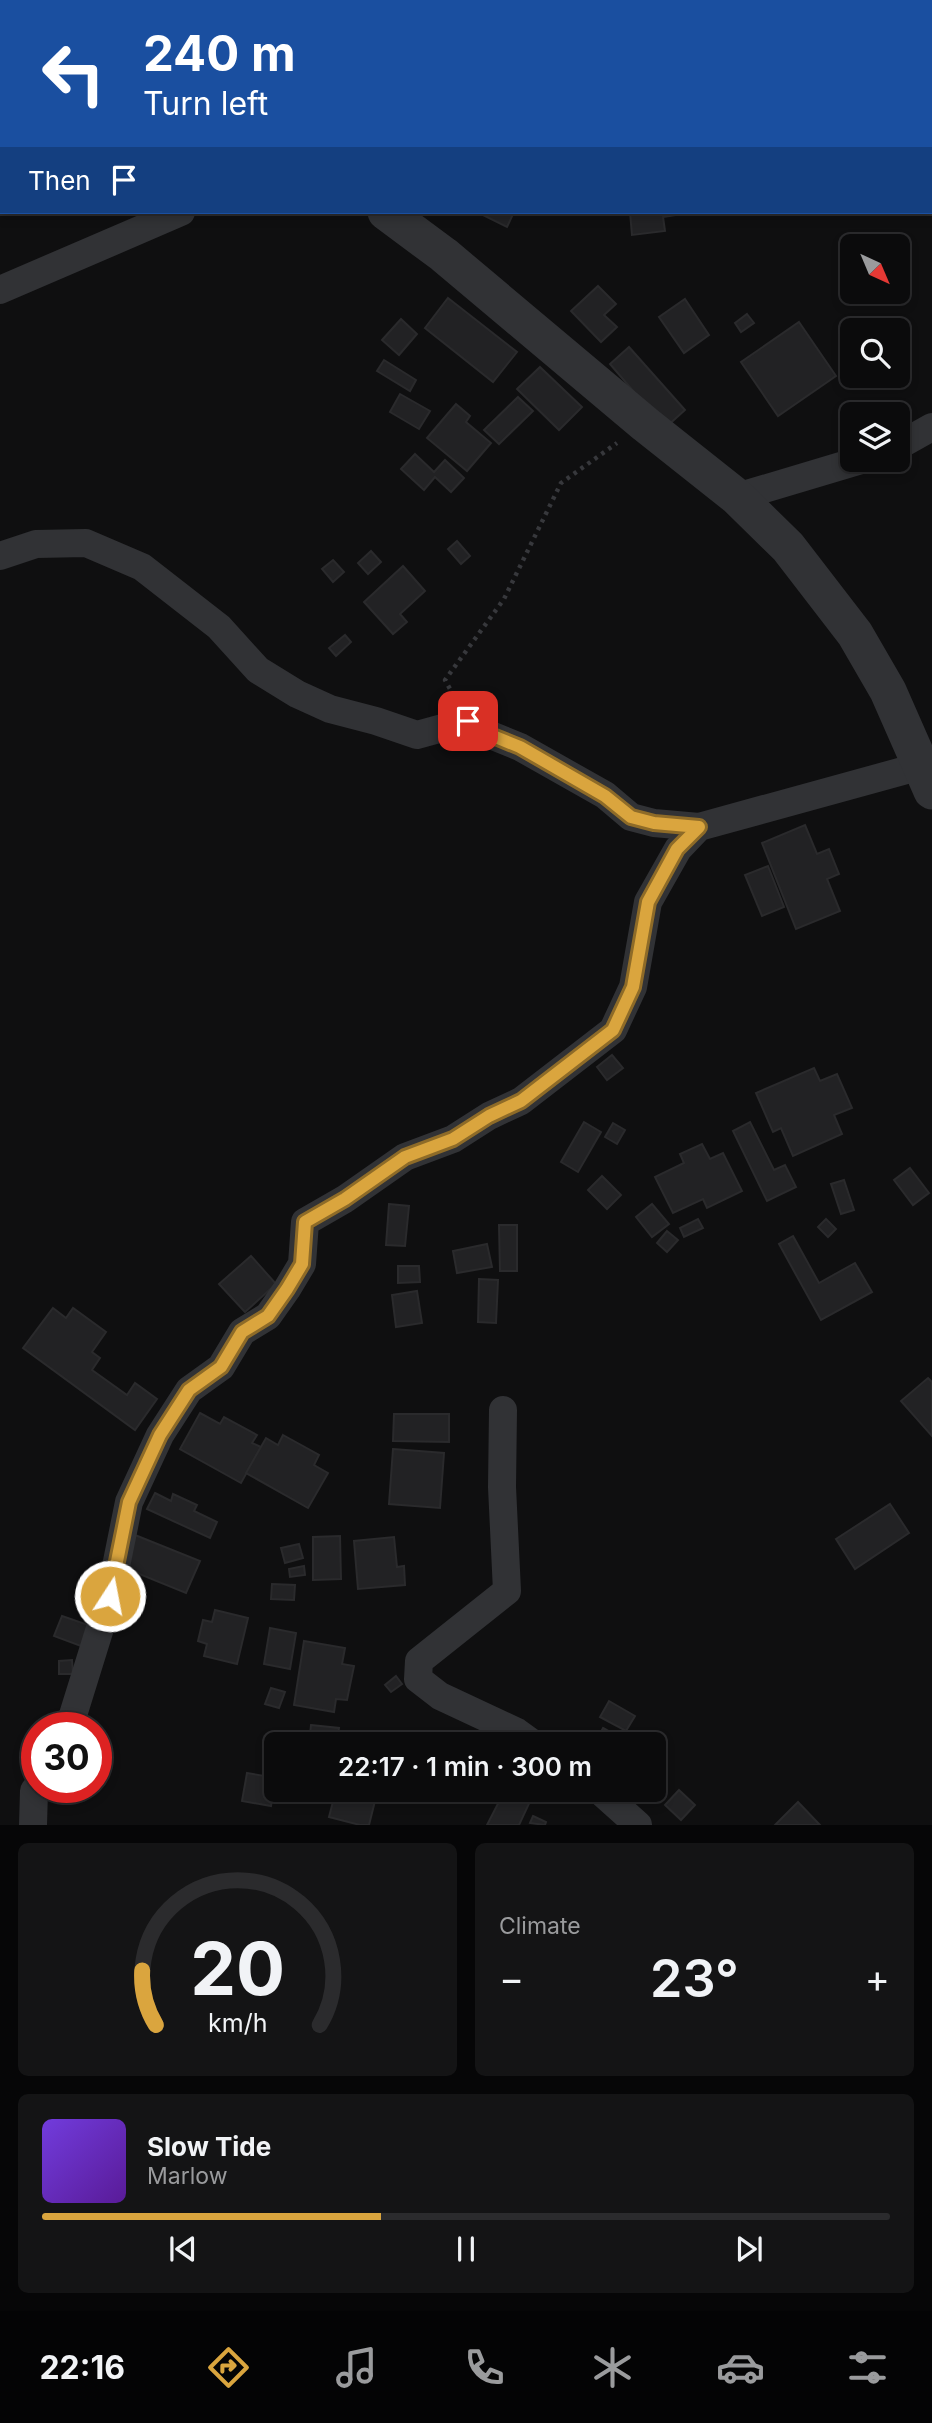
<!DOCTYPE html>
<html lang="en">
<head>
<meta charset="utf-8">
<style>
	:root { --surface:#0b0b0c; --page:#141415; --text:#f1f3f6; --muted:#9a9b9d; --line:#2b2b2d; --accent:#daa53e }
	body { margin:0; font-family:Inter,sans-serif; background:var(--page); color:var(--text); height:100vh; display:flex; flex-direction:column; font-size:26px; white-space:nowrap }
	* { box-sizing:border-box; margin:0 }
	p { font-size:23px; color:var(--muted) }
	.icon { flex:none; width:38px; height:38px; fill:none; stroke:currentColor; stroke-width:2; stroke-linecap:round; stroke-linejoin:round }
	.map { position:relative; height:1825px; overflow:hidden }
	.side { display:flex; flex-direction:column; gap:18px; padding:18px; background:#060607; flex:1 }
	.side>* { flex:none }
	.guide { position:absolute; left:0px; top:0px; width:933px; height:214px; box-shadow:0 4px 10px #0003,0 0 0 2px var(--line); background:#1a4fa0; color:#fff; overflow:hidden }
	.needle { width:46px; rotate:136deg }
	.controls { position:absolute; left:840px; top:234px; display:grid; gap:14px }
	.controls a { display:grid; place-items:center; width:70px; height:70px; border-radius:10px; background:var(--surface); box-shadow:0 4px 10px #0003,0 0 0 2px var(--line); font-size:35px }
	.speed { position:absolute; left:21px; top:1712px; display:flex; gap:14px; font-size:35px; font-weight:700; text-align:center }
	.speed>* { display:grid; place-content:center; width:91px; height:91px; border-radius:50%; background:var(--surface); box-shadow:0 4px 10px #0003,0 0 0 2px var(--line); line-height:1 }
	.speed .limit { border:10px solid #d22; background:#fff; color:#111 }
	.pin { position:absolute; display:grid; place-items:center; width:60px; height:60px; color:#fff; margin:-30px; border-radius:14px; box-shadow:0 4px 10px #0006 }
	.me { position:absolute; width:77px; margin:-38px; rotate:11deg; stroke-linejoin:round; filter:drop-shadow(0 0 5px #0008) }
	.turn { display:flex; align-items:center; gap:24px; height:147px; padding:0 28px; font-size:32px }
	.turn .icon { width:91px; height:91px; stroke-width:2.5 }
	.turn b { display:block; font-size:49px; line-height:60px }
	.then { display:flex; align-items:center; height:66px; padding:0 28px; background:#0003; gap:14px; font-size:26px }
	.big { font-size:52px; font-weight:600; line-height:1.1 }
	.side .widget { flex:1; display:flex; flex-direction:column; justify-content:center; gap:10px; min-width:0; padding:0 24px; border-radius:10px; background:var(--page) }
	.side .dial { align-items:center; gap:0 }
	.dial svg { height:182px; overflow:visible; fill:none; stroke:var(--line); stroke-width:7; stroke-linecap:round; text-anchor:middle }
	.dial text { fill:var(--text); stroke:none }
	.song { display:flex; align-items:center; gap:21px }
	.cover { width:84px; height:84px; border-radius:10px; background:linear-gradient(135deg,hsl(260 70% 55%),hsl(270 70% 35%)) }
	.played { height:7px; border-radius:4px; background:linear-gradient(90deg,var(--accent) 40%,var(--line) 40%) }
	.keys { display:flex; justify-content:space-around; direction:ltr }
	.heat { display:flex; justify-content:space-between; align-items:center; font-size:38px; direction:ltr }
	.side .tiles { flex:1; display:grid; gap:18px; grid-template-columns:1fr 1fr }
	.widget:last-child { grid-column:span 2 }
	.trip { position:absolute; left:264px; top:1732px; width:402px; height:70px; border-radius:10px; background:var(--surface); box-shadow:0 4px 10px #0003,0 0 0 2px var(--line); font-weight:600; line-height:70px; text-align:center }
	.tabs { display:flex; height:112px; justify-content:space-around; align-items:center; background:#040405; color:var(--muted) }
	.tabs .icon { width:49px; height:49px }
	.tabs .current { color:var(--accent) }
	.tabs b { font-size:32px; color:var(--text) }
	.map>svg:first-child { display:block }
	.building { fill:#222224; stroke:#2a2a2c; stroke-width:2 }
	.lines { fill:none; stroke-linecap:round; stroke-linejoin:round }
	.path { stroke:#37383c; stroke-width:4.5; stroke-dasharray:3.5 5; stroke-linecap:butt }
	.minor { stroke:#313235; stroke-width:28 }
	.tertiary { stroke:#313235; stroke-width:37 }
	.route-casing { stroke:#8e6b28; stroke-width:18 }
	.route { stroke:#daa53e; stroke-width:12 }
</style>
</head>
<body>
<div class="map">
<svg width="932" height="1825" viewBox="0 0 932 1825">
	<rect width="100%" height="100%" fill="#0f0f10"/>
	<g class="building">
		<polygon points="24,0 78,0 22,2"/>
		<polygon points="477,212 514,212 507,227"/>
		<polygon points="617,212 683,212 683,214 663,217 665,231 632,235 630,212 618,214"/>
		<polygon points="598,286 616,304 604,315 617,327 601,342 571,311"/>
		<polygon points="448,298 517,352 493,382 425,328"/>
		<polygon points="685,299 709,335 684,353 659,317"/>
		<polygon points="747,314 754,323 741,332 735,323"/>
		<polygon points="401,319 417,334 399,355 382,340"/>
		<polygon points="799,322 836,376 778,416 741,362"/>
		<polygon points="629,347 685,410 665,428 610,364"/>
		<polygon points="384,360 416,380 410,391 377,371"/>
		<polygon points="540,367 582,407 559,430 517,389"/>
		<polygon points="400,394 430,411 419,429 390,412"/>
		<polygon points="518,397 533,411 499,444 484,430"/>
		<polygon points="456,404 470,416 466,422 491,443 467,471 427,438"/>
		<polygon points="415,454 434,472 445,460 464,478 451,492 435,477 424,490 401,469"/>
		<polygon points="457,541 470,556 461,564 448,549"/>
		<polygon points="371,551 381,562 368,574 358,563"/>
		<polygon points="333,560 344,572 333,582 322,569"/>
		<polygon points="403,566 425,591 400,614 407,622 393,634 364,602"/>
		<polygon points="345,635 351,642 336,656 329,648"/>
		<polygon points="805,825 817,854 829,849 839,874 827,879 840,911 796,929 762,843"/>
		<polygon points="768,866 784,907 762,916 745,875"/>
		<polygon points="612,1055 623,1068 607,1080 597,1067"/>
		<polygon points="814,1068 820,1081 837,1074 852,1108 834,1115 842,1134 793,1156 781,1128 773,1132 756,1093"/>
		<polygon points="584,1122 601,1132 578,1172 561,1162"/>
		<polygon points="750,1122 774,1170 785,1165 796,1187 767,1201 733,1131"/>
		<polygon points="613,1123 625,1130 617,1144 605,1137"/>
		<polygon points="702,1144 710,1159 723,1153 742,1191 707,1208 703,1199 673,1213 655,1177 684,1163 680,1154"/>
		<polygon points="910,1168 929,1193 913,1205 894,1180"/>
		<polygon points="602,1176 621,1195 607,1209 588,1190"/>
		<polygon points="844,1180 854,1210 841,1214 831,1184"/>
		<polygon points="389,1204 409,1206 405,1246 386,1245"/>
		<polygon points="652,1204 669,1224 652,1237 636,1217"/>
		<polygon points="698,1219 703,1228 684,1237 680,1228"/>
		<polygon points="826,1219 836,1229 828,1237 818,1227"/>
		<polygon points="499,1225 517,1225 517,1271 500,1271"/>
		<polygon points="667,1231 678,1240 667,1252 657,1243"/>
		<polygon points="793,1236 819,1283 855,1263 872,1292 821,1320 779,1244"/>
		<polygon points="487,1244 492,1267 457,1273 453,1251"/>
		<polygon points="251,1256 276,1284 245,1312 219,1284"/>
		<polygon points="398,1266 419,1266 420,1282 398,1283"/>
		<polygon points="479,1279 498,1280 496,1323 478,1322"/>
		<polygon points="417,1291 422,1323 396,1327 392,1295"/>
		<polygon points="53,1308 66,1318 73,1308 106,1332 92,1352 100,1358 92,1370 127,1395 135,1383 157,1399 135,1430 23,1348"/>
		<polygon points="928,1378 932,1382 932,1436 901,1401"/>
		<polygon points="200,1413 220,1424 224,1417 257,1435 252,1443 261,1447 241,1483 180,1449"/>
		<polygon points="394,1414 449,1414 449,1442 393,1441"/>
		<polygon points="283,1435 319,1455 314,1465 328,1473 308,1508 246,1473 266,1438 278,1445"/>
		<polygon points="393,1449 444,1453 440,1508 389,1504"/>
		<polygon points="155,1493 171,1501 173,1494 197,1505 194,1511 217,1522 210,1538 147,1509"/>
		<polygon points="890,1504 909,1533 855,1569 836,1539"/>
		<polygon points="135,1535 200,1561 186,1593 122,1567"/>
		<polygon points="340,1536 341,1579 313,1580 313,1537"/>
		<polygon points="394,1537 397,1567 404,1566 405,1585 358,1589 354,1541"/>
		<polygon points="299,1544 303,1558 285,1563 281,1548"/>
		<polygon points="304,1566 305,1575 290,1577 289,1569"/>
		<polygon points="272,1584 295,1585 294,1600 271,1599"/>
		<polygon points="215,1610 248,1618 237,1664 204,1656 207,1644 198,1641 203,1620 212,1622"/>
		<polygon points="62,1616 97,1628 89,1649 54,1636"/>
		<polygon points="270,1628 296,1633 290,1669 264,1664"/>
		<polygon points="304,1641 345,1648 342,1664 354,1666 347,1700 336,1699 334,1712 294,1705"/>
		<polygon points="72,1660 73,1674 59,1674 59,1661"/>
		<polygon points="396,1676 402,1684 391,1692 385,1685"/>
		<polygon points="271,1688 285,1692 279,1708 265,1704"/>
		<polygon points="609,1701 635,1716 626,1731 600,1717"/>
		<polygon points="311,1725 339,1728 337,1741 346,1742 346,1745 309,1745"/>
		<polygon points="603,1728 623,1739 619,1745 594,1745"/>
		<polygon points="247,1773 276,1778 271,1806 242,1801"/>
		<polygon points="336,1790 349,1790 376,1797 369,1825 360,1825 329,1817"/>
		<polygon points="505,1790 529,1790 534,1793 519,1825 487,1825"/>
		<polygon points="679,1790 695,1805 681,1820 665,1805"/>
		<polygon points="798,1802 820,1825 775,1825"/>
		<polygon points="533,1816 546,1822 545,1825 530,1823"/>
	</g>
	<g class="lines">
		<polyline class="path" points="454,696 445,680 504,599 561,483 617,443"/>
		<g class="minor">
			<polyline points="0,290 181,212"/>
			<polyline points="898,446 932,427"/>
			<polyline points="737,497 861,460"/>
			<polyline points="0,556 36,544 86,543 142,567 219,627 258,670 297,694 330,709 376,721 417,735 468,721 493,736 520,747 605,795 631,817 654,823 699,827"/>
			<polyline points="503,1410 502,1487 507,1591 419,1661 418,1679 440,1696 517,1732 535,1745"/>
			<polyline points="67,1727 73,1715 110,1596 129,1502 160,1435 189,1390 221,1367 242,1332 268,1316 287,1289 302,1264 305,1222 345,1199 405,1157 453,1139 489,1116 521,1101 613,1030 633,987 648,902 678,849 699,827 921,766"/>
			<polyline points="599,1790 638,1825"/>
			<polyline points="33,1825 34,1791 37,1787"/>
		</g>
		<g class="tertiary">
			<polyline points="132,0 134,2"/>
			<polyline points="386,212 444,255 645,424 737,497 788,547 855,634 888,691 932,791"/>
		</g>
	</g>
	<g class="lines">
		<g class="route-casing">
			<polyline id="route" points="110,1596 129,1502 160,1435 189,1390 221,1367 242,1332 268,1316 287,1289 302,1264 305,1222 345,1199 405,1157 453,1139 489,1116 521,1101 613,1030 633,987 648,902 677,849 699,827 654,823 631,817 605,796 520,747 493,736 468,721"/>
		</g>
		<use href="#route" class="route"/>
	</g>
</svg>
<div class="controls">
<a><svg class="needle" viewBox="-14 -14 28 28"><path d="M0-13l5 13h-10z" fill="#e53935"/><path d="M0 13l5-13h-10z" fill="#9a9b9d"/></svg></a>
<a><svg class="icon" aria-label="search" viewBox="0 0 24 24"><circle cx="10" cy="10" r="6"/><path d="M15 15l6 6"/></svg></a>
<a><svg class="icon" aria-label="layers" viewBox="0 0 24 24"><path d="M12 4l9 5-9 5-9-5zM3 14l9 5 9-5"/></svg></a>
</div>
<div class="speed"><div class="limit">30</div></div>
<div class="pin" style="left:468px;top:721px;background:#d93025"><svg class="icon" aria-label="arrive" viewBox="0 0 24 24"><path d="M6 21V4h12l-3 4 3 4H6"/></svg></div>
<svg class="me" style="left:110px;top:1596px" viewBox="-20 -20 40 40"><circle r="17" fill="#daa53e" stroke="#fff" stroke-width="3"/><path d="M0-11L8 9 0 5-8 9z" fill="#fff"/></svg>
<div class="trip">22:17 · 1 min · 300 m</div>
<div class="guide">
<div class="turn"><svg class="icon" aria-label="left" viewBox="0 0 24 24"><path d="M17 20v-9H6M10 6l-5 5 5 5"/></svg><div><b>240 m</b>Turn left</div></div>
<div class="then">Then<svg class="icon" aria-label="arrive" viewBox="0 0 24 24"><path d="M6 21V4h12l-3 4 3 4H6"/></svg></div>
</div>
</div>
<section class="side">
<div class="tiles">
<div class="widget dial"><svg viewBox="0 0 100 80">
<path d="M14 69A42 42 0 1 1 86 69"/>
<path d="M14 69A42 42 0 0 1 8 45" stroke="#daa53e"/>
<text x="50" y="56" font-size="32" font-weight="700">20</text>
<text x="50" y="72" font-size="11">km/h</text>
</svg></div>
<div class="widget"><p>Climate</p>
<div class="heat"><a>−</a><b class="big">23°</b><a>+</a></div>
</div>
<div class="widget">
<div class="song"><i class="cover"></i><div><b>Slow Tide</b><p>Marlow</p></div></div>
<div class="played"></div>
<div class="keys"><svg class="icon" aria-label="previous" viewBox="0 0 24 24"><path d="M18 5L8 12l10 7zM5 5v14"/></svg><svg class="icon" aria-label="pause" viewBox="0 0 24 24"><path d="M8 5v14M16 5v14"/></svg><svg class="icon" aria-label="next" viewBox="0 0 24 24"><path d="M6 5l10 7-10 7zM19 5v14"/></svg></div>
</div>
</div>
</section>
<nav class="tabs">
<b>22:16</b>
<svg class="icon current" aria-label="directions" viewBox="0 0 24 24"><path d="M12 3l9 9-9 9-9-9zM9 14v-3h6M13 9l2 2-2 2"/></svg>
<svg class="icon" aria-label="music" viewBox="0 0 24 24"><path d="M9 18V5l10-2v13"/><circle cx="6" cy="18" r="3"/><circle cx="16" cy="16" r="3"/></svg>
<svg class="icon" aria-label="phone" viewBox="0 0 24 24"><path d="M5 4h4l2 5-3 2q2 4 5 5l2-3 5 2v4C11 20 4 13 5 4z"/></svg>
<svg class="icon" aria-label="climate" viewBox="0 0 24 24"><path d="M12 3v18M4 7l16 10M4 17L20 7"/></svg>
<svg class="icon" aria-label="car" viewBox="0 0 24 24"><path d="M5 17H2v-5l4-1 3-4h7l3 4 3 1v5h-3M9 17h6M6 11h13"/><circle cx="7" cy="17" r="2"/><circle cx="17" cy="17" r="2"/></svg>
<svg class="icon" aria-label="filters" viewBox="0 0 24 24"><path d="M4 7h16M4 17h16"/><circle cx="9" cy="7" r="2"/><circle cx="15" cy="17" r="2"/></svg>
</nav>
</body>
</html>
